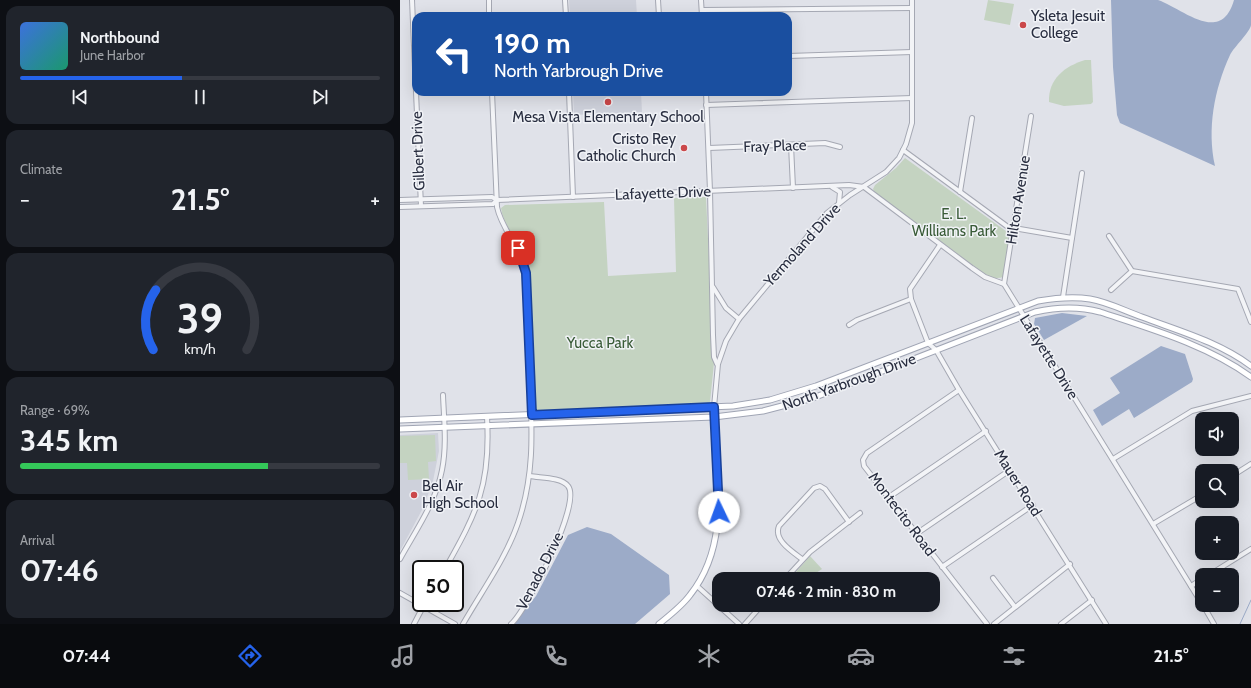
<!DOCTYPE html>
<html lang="en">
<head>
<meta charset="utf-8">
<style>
	:root { --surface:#171b24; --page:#20242c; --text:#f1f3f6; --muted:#9ea1a6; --line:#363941; --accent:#2563eb }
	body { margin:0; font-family:Cabin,sans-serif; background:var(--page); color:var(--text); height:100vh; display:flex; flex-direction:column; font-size:15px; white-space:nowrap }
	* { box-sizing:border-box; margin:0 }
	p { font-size:13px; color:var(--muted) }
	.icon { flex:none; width:22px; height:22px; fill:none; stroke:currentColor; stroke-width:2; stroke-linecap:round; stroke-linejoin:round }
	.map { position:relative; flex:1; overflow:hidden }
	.details { display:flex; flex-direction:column; gap:6px; padding:6px; background:#0d0f14; width:400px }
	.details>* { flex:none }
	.top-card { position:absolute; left:12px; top:12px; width:380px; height:84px; border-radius:12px; box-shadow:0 4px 16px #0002; background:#1a4fa0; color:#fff; overflow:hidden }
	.fabs { position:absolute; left:795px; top:412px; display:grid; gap:8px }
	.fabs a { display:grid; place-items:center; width:44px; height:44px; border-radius:8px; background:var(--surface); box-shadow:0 4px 16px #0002; font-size:20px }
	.speed { position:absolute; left:12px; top:560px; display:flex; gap:8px; font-size:20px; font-weight:700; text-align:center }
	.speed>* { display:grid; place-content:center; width:52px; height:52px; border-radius:50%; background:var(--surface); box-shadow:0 4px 16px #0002; line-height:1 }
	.speed .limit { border:2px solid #111; border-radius:6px; background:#fff; color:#111 }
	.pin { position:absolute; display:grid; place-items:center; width:34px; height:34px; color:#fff; margin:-17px; border-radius:8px; box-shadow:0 2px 6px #0006 }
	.me { position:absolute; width:44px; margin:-22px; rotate:357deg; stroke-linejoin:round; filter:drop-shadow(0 0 3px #0008) }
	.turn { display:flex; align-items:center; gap:14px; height:84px; padding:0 16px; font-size:18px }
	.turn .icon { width:52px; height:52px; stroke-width:2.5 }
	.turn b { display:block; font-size:28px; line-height:34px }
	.big { font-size:30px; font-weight:800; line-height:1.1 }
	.details .card { flex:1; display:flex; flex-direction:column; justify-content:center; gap:6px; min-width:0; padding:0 14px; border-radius:12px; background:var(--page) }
	.details .dial { align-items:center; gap:0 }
	.dial svg { height:104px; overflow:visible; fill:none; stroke:var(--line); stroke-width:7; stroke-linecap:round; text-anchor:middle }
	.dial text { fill:var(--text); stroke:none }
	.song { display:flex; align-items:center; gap:12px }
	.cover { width:48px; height:48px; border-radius:6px; background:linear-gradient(135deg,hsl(220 70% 55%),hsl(160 70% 35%)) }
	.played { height:4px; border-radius:2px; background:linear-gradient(90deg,var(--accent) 45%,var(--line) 45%) }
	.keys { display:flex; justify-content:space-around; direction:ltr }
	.heat { display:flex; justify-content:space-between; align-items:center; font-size:22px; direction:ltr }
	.charge { height:6px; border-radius:3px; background:linear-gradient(90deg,#34c759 69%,var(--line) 0) }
	.trip { position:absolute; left:312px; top:572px; width:228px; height:40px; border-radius:12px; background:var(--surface); box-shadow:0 4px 16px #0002; font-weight:800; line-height:40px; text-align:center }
	.tab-bar { display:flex; height:64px; justify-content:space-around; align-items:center; background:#090b0e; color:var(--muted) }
	.tab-bar .icon { width:28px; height:28px }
	.tab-bar .current { color:var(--accent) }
	.tab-bar b { font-size:18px; color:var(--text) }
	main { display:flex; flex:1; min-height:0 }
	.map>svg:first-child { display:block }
	.built { fill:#ced1db }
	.green { fill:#c4d3c1 }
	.water { fill:#9cabc8 }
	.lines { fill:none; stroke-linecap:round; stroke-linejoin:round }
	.stream { stroke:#9cabc8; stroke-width:1 }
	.minor-casing { stroke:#a5a8b3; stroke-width:6 }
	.major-casing { stroke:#a0a5b4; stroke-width:7 }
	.minor { stroke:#f3f4f7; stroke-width:4 }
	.major { stroke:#fff; stroke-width:5 }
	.route-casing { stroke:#184099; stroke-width:10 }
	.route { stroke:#2563eb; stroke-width:7 }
	.poi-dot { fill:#cb484a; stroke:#f0f2f6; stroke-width:1.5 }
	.labels { text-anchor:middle; stroke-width:3; stroke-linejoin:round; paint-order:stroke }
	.poi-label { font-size:15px; fill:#292e40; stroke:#f0f2f6; text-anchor:start }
	.street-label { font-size:15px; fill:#292e40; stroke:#f0f2f6 }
	.park-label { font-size:15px; fill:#395b37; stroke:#f0f2f6 }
</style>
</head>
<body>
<main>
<section class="details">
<div class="card">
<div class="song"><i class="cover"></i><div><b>Northbound</b><p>June Harbor</p></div></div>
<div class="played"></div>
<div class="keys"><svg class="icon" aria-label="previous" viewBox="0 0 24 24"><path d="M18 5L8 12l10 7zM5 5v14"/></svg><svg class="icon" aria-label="pause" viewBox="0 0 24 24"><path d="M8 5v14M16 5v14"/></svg><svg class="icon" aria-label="next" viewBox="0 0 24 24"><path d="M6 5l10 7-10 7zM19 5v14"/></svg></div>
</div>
<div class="card"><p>Climate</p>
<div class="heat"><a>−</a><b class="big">21.5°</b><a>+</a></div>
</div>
<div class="card dial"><svg viewBox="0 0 100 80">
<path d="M14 69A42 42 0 1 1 86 69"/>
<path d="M14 69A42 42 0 0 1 16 23" stroke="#2563eb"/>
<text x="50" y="56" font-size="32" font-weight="700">39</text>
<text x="50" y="72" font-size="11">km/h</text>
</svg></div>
<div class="card"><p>Range · 69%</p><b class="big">345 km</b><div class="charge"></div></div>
<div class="card"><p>Arrival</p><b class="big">07:46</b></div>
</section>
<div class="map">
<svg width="851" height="624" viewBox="0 0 851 624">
	<rect width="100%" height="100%" fill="#e0e2e9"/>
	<g class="built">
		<polygon points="169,0 236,0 237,16 170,16"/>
		<polygon points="173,92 241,92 242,112 174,115"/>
		<polygon points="38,433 39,451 33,481 23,508 0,551 0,435"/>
	</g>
	<g class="green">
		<polygon points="588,0 614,4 610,25 584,20"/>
		<path d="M685,60H691L693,102L691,104L664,106L649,102C648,79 665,66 685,60Z"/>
		<path d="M505,158L610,234L603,277C595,280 589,276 582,272L475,193L473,189L475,185L496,168Z"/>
		<path d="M306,197L314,363L310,402L306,405L138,413L135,410L129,266C124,245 104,230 101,208L105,205L204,202L208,276L276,272L274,198Z"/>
		<polygon points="35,435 36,461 28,462 29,479 8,480 7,463 0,463 0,436"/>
		<polygon points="410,556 422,569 407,579 390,579"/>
	</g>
	<g class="water">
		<path d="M711,0C724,0 747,0 758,0C782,8 821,46 834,0H851C851,8 851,17 851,25C850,32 834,47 830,55C814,90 807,129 815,166L720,123L717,115L713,67Z"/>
		<polygon points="662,313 687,316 644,340 634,324 635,318"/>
		<polygon points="761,346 785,354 793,379 792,382 734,418 729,409 702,426 693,410 720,393 710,378"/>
		<polygon points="187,527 211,534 269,575 270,594 235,624 113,624 136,596 168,535"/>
	</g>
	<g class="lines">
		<polyline class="stream" points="840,624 851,600"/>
		<g class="minor-casing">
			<g id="minor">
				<polyline points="12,0 21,206"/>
				<polyline points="89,0 89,16"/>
				<polyline points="165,0 166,16"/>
				<polyline points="258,0 259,16"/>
				<polyline points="301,0 302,16"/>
				<polyline points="302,10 512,8"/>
				<polyline points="388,56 512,52"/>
				<polyline points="169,92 173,197"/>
				<polyline points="306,92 310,191 313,335 314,357 317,364"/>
				<polyline points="306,105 512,98"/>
				<polyline points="391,145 393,188"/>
				<polyline points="309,148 425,143 440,147"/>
				<polyline points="503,150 608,227 672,238"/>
				<polyline points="432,187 440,192 439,203"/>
				<polyline points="560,192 572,118"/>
				<polyline points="0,200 92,197 97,200 449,185 464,187 572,268 585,277 604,284 802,604"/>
				<polyline points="0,207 93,204 97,200"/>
				<polyline points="709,236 732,271 838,289 851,322"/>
				<polyline points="540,245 510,289 511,299 528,343 536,350 559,390 706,624"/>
				<polyline points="604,284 631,116"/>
				<polyline points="313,287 326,308 339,319"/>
				<polyline points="711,290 732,271"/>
				<polyline points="663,297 682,173"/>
				<polyline points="449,325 457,320 511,299"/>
				<polyline points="559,390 467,453 463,460 464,466 587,624"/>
				<polyline points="314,407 318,364 326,341 339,319 427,213 450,195 486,172 499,158 506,144 512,123 512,0"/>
				<polyline points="713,459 792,411 851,396"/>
				<polyline points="832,476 851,464"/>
				<polyline points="489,497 586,431"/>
				<polyline points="753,524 802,495"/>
				<polyline points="516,534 610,470"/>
				<path d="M0,559C16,530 36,502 42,470C47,445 44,420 43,395"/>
				<path d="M402,559C393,552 373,540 379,526L414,488L420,486L425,489L449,522"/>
				<polyline points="542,567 633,505"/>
				<path d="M45,569C77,512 91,485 87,417"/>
				<polyline points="809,575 851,549"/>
				<polyline points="593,578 615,607"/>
				<polyline points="385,579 410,552 460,513"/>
				<polyline points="297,586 339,624"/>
				<polyline points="791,586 802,579"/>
				<polyline points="0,593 55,624"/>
				<polyline points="803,605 814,624"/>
				<polyline points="14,624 25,603"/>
				<path d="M63,624C82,591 106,558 118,523C135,474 132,429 130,379C128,344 127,308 126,273C122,248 102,231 97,207L92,92"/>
				<path d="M111,624C127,610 182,503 168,486C161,477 140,478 130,476"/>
				<polyline points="345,624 362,605"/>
				<polyline points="594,624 670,564"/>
				<polyline points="661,624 692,600"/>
			</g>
		</g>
		<g class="major-casing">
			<g id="major">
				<path d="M0,420L333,406L370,400L416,386L638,301C655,298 672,296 690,299C708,302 725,311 742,317C779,331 819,342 851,366"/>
				<path d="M0,429L314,417L363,411L413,398L635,312C657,307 678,306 700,312C751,329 807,345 851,377"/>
				<path d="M259,624C270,615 282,606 290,595C333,541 315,471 314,407"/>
			</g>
		</g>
		<use href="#minor" class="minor"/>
		<use href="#major" class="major"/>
	</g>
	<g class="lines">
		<g class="route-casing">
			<polyline id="route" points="118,248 126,273 132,415 314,407 319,512"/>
		</g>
		<use href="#route" class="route"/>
	</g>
	<g class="poi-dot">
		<circle cx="623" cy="25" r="4"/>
		<circle cx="208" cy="102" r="4"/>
		<circle cx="284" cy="148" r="4"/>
		<circle cx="14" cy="495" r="4"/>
	</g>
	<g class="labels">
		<g class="poi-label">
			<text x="631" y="21">Ysleta Jesuit<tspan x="631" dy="17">College</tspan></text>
			<text x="208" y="122" text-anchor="middle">Mesa Vista Elementary School</text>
			<text x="276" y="144" text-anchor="end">Cristo Rey<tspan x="276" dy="17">Catholic Church</tspan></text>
			<text x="22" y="491">Bel Air<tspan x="22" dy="17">High School</tspan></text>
		</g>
		<g class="street-label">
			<text transform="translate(375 146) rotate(-2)" y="5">Fray Place</text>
			<text transform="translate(18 151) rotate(-92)" y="5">Gilbert Drive</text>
			<text transform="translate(263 193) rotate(-2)" y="5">Lafayette Drive</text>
			<text transform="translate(618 200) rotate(-81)" y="5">Hilton Avenue</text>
			<text transform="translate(402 245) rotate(-48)" y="5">Yermoland Drive</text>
			<text transform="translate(649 357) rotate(58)" y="5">Lafayette Drive</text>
			<text transform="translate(449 382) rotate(-20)" y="5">North Yarbrough Drive</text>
			<text transform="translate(618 483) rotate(58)" y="5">Mauer Road</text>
			<text transform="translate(502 514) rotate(53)" y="5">Montecito Road</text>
			<text transform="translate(140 571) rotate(-63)" y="5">Venado Drive</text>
		</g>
		<g class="park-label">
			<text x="554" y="219">E. L.<tspan x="554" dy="17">Williams Park</tspan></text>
			<text x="200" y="348">Yucca Park</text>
		</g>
	</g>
</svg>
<div class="fabs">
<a><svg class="icon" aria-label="sound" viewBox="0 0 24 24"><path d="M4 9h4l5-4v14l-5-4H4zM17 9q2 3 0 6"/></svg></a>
<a><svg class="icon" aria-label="search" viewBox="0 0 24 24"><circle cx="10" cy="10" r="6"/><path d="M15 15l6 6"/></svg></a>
<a>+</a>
<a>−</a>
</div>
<div class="speed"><div class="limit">50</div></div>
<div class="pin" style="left:118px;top:248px;background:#d93025"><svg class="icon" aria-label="arrive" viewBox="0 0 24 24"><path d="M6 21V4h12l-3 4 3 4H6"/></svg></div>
<svg class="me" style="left:319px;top:512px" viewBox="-20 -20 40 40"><circle r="19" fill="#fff"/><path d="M0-13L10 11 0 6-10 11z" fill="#2563eb"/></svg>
<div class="trip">07:46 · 2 min · 830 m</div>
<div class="top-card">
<div class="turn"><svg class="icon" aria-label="left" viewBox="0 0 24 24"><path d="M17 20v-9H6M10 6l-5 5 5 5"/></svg><div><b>190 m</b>North Yarbrough Drive</div></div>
</div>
</div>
</main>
<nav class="tab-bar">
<b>07:44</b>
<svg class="icon current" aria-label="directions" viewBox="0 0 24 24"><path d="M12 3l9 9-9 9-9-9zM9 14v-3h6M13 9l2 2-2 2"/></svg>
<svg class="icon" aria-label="music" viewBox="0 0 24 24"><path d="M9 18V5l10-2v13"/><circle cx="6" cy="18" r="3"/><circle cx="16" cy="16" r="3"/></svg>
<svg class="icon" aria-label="phone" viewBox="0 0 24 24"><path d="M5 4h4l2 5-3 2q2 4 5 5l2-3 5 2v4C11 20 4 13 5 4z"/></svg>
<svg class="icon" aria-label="climate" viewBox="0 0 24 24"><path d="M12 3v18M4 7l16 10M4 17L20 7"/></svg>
<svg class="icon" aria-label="car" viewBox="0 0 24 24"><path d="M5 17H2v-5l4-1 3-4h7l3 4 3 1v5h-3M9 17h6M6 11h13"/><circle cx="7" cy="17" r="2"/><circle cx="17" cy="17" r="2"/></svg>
<svg class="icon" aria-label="filters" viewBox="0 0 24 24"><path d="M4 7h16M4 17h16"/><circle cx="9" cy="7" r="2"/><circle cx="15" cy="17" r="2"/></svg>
<b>21.5°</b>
</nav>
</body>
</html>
